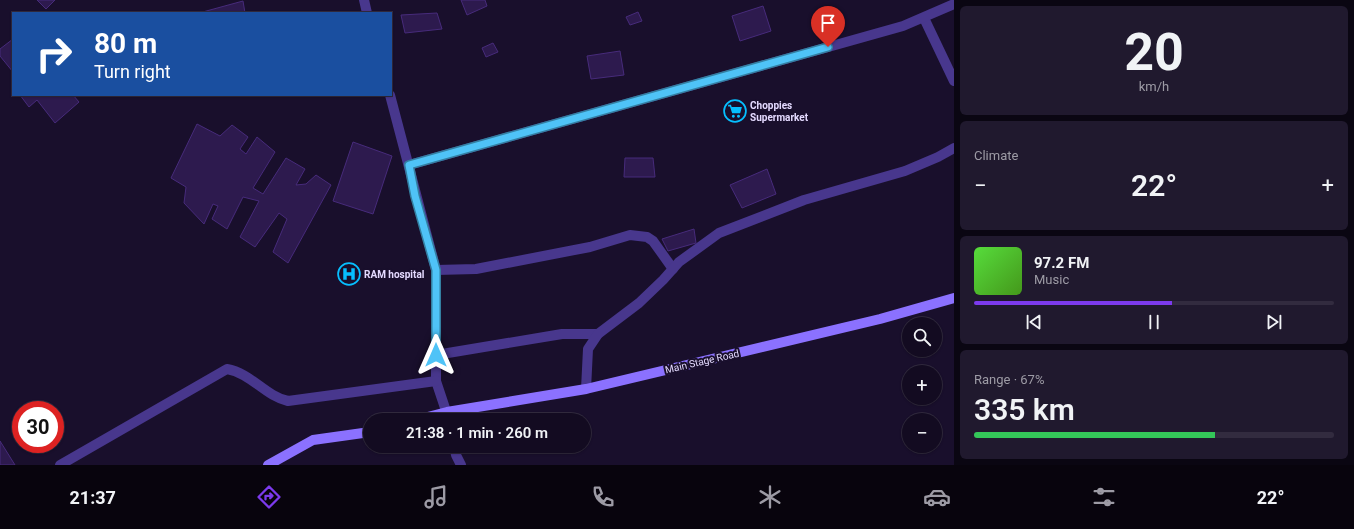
<!DOCTYPE html>
<html lang="en">
<head>
<meta charset="utf-8">
<style>
	:root { --surface:#130b21; --page:#20192e; --text:#f1f3f6; --muted:#9d9ba5; --line:#322b3f; --accent:#7c3aed }
	body { margin:0; font-family:Roboto,sans-serif; background:var(--page); color:var(--text); height:100vh; display:flex; flex-direction:column; font-size:15px; white-space:nowrap }
	* { box-sizing:border-box; margin:0 }
	p { font-size:13px; color:var(--muted) }
	.icon { flex:none; width:22px; height:22px; fill:none; stroke:currentColor; stroke-width:2; stroke-linecap:round; stroke-linejoin:round }
	.map { position:relative; flex:1; overflow:hidden }
	.sheet { display:flex; flex-direction:column; gap:6px; padding:6px; background:#0a0612; width:400px }
	.sheet>* { flex:none }
	.banner { position:absolute; left:12px; top:12px; width:380px; height:84px; border-radius:0px; box-shadow:0 1px 3px #0004,0 0 0 1px var(--line); background:#1a4fa0; color:#fff; overflow:hidden }
	.buttons { position:absolute; left:902px; top:317px; display:grid; gap:8px }
	.buttons a { display:grid; place-items:center; width:40px; height:40px; border-radius:50%; background:var(--surface); box-shadow:0 1px 3px #0004,0 0 0 1px var(--line); font-size:20px }
	.speed { position:absolute; left:12px; top:401px; display:flex; gap:8px; font-size:20px; font-weight:700; text-align:center }
	.speed>* { display:grid; place-content:center; width:52px; height:52px; border-radius:50%; background:var(--surface); box-shadow:0 1px 3px #0004,0 0 0 1px var(--line); line-height:1 }
	.speed .limit { border:6px solid #d22; background:#fff; color:#111 }
	.pin { position:absolute; display:grid; place-items:center; width:34px; height:34px; color:#fff; margin:-41px -17px; border-radius:50% 50% 50% 0; rotate:-45deg; box-shadow:0 0 4px #0007 }
	.pin .icon { rotate:45deg }
	.me { position:absolute; width:44px; margin:-22px; rotate:0deg; stroke-linejoin:round; filter:drop-shadow(0 0 3px #0008) }
	.turn { display:flex; align-items:center; gap:14px; height:84px; padding:0 16px; font-size:18px }
	.turn .icon { width:52px; height:52px; stroke-width:2.5 }
	.turn b { display:block; font-size:28px; line-height:34px }
	.big { font-size:30px; font-weight:600; line-height:1.1 }
	.sheet .tile { flex:1; display:flex; flex-direction:column; justify-content:center; gap:6px; min-width:0; padding:0 14px; border-radius:6px; background:var(--page) }
	.sheet .dial { align-items:center; gap:0 }
	.dial b { font-size:52px; line-height:1 }
	.song { display:flex; align-items:center; gap:12px }
	.cover { width:48px; height:48px; border-radius:6px; background:linear-gradient(135deg,hsl(110 70% 55%),hsl(100 70% 35%)) }
	.played { height:4px; border-radius:2px; background:linear-gradient(90deg,var(--accent) 55%,var(--line) 55%) }
	.keys { display:flex; justify-content:space-around; direction:ltr }
	.heat { display:flex; justify-content:space-between; align-items:center; font-size:22px; direction:ltr }
	.charge { height:6px; border-radius:3px; background:linear-gradient(90deg,#34c759 67%,var(--line) 0) }
	.trip { position:absolute; left:363px; top:413px; width:228px; height:40px; border-radius:20px; background:var(--surface); box-shadow:0 1px 3px #0004,0 0 0 1px var(--line); font-weight:600; line-height:40px; text-align:center }
	.dock { display:flex; height:64px; justify-content:space-around; align-items:center; background:#08040d; color:var(--muted) }
	.dock .icon { width:28px; height:28px }
	.dock .on { color:var(--accent) }
	.dock b { font-size:18px; color:var(--text) }
	main { display:flex; flex:1; min-height:0 }
	.map>svg:first-child { display:block }
	.building { fill:#2d1a4e; stroke:#472b7b }
	.lines { fill:none; stroke-linecap:round; stroke-linejoin:round }
	.street { stroke:#48378d; stroke-width:10 }
	.secondary { stroke:#8b71ff; stroke-width:10 }
	.route-casing { stroke:#337fa1; stroke-width:10 }
	.route { stroke:#4fc3f7; stroke-width:7 }
	.labels { text-anchor:middle; stroke-width:4; stroke-linejoin:round; paint-order:stroke }
	.poi-label { font-size:10px; font-weight:bold; fill:#e4daff; stroke:#190f2c; text-anchor:start }
	.street-label { font-size:10px; fill:#e4daff; stroke:#190f2c }
</style>
</head>
<body>
<main>
<div class="map">
<svg width="954" height="465" viewBox="0 0 954 465">
	<rect width="100%" height="100%" fill="#190f2c"/>
	<g class="building">
		<polygon points="37,0 55,0 46,9"/>
		<polygon points="461,0 485,0 487,6 467,15"/>
		<polygon points="243,1 245,13 199,13"/>
		<polygon points="763,6 771,31 740,41 732,16"/>
		<polygon points="638,12 642,21 630,25 626,17"/>
		<polygon points="437,13 442,29 405,33 401,15"/>
		<polygon points="13,39 13,72 0,56 0,49"/>
		<polygon points="493,43 498,52 486,57 482,48"/>
		<polygon points="620,51 624,75 591,79 587,56"/>
		<polygon points="20,95 73,95 79,102 55,123 37,100 29,107"/>
		<polygon points="197,124 220,136 232,125 248,137 240,149 246,154 257,137 275,152 253,188 263,194 286,158 305,169 296,185 306,184 316,175 331,185 288,263 273,252 287,219 279,213 255,247 240,237 259,201 243,197 227,229 212,219 218,206 213,204 204,224 184,203 186,187 171,178"/>
		<polygon points="353,142 392,156 373,214 333,201"/>
		<polygon points="625,158 653,158 655,177 624,177"/>
		<polygon points="767,169 776,194 742,208 730,185"/>
		<polygon points="694,229 696,243 668,251 662,239"/>
		<polygon points="0,441 15,465 0,465"/>
	</g>
	<g class="lines">
		<g class="street">
			<polyline points="364,0 367,13"/>
			<polyline points="924,18 954,81"/>
			<polyline points="390,95 436,270 436,381 449,420"/>
			<polyline points="409,165 903,26 954,4"/>
			<polyline points="436,270 476,269 590,247 630,235 647,237 653,241 673,269"/>
			<polyline points="436,355 562,334 598,334"/>
			<polyline points="586,389 588,349 598,334 639,303 663,280 679,262 719,233 804,200 905,171 938,157 954,148"/>
			<polyline points="454,446 456,455 461,465"/>
			<path d="M60,465L227,369C251,373 265,396 288,401L436,381"/>
		</g>
		<g class="secondary">
			<polyline points="416,420 447,412 586,389 880,319 954,298"/>
			<polyline points="268,465 313,440 370,432"/>
		</g>
	</g>
	<g class="lines">
		<g class="route-casing">
			<polyline id="route" points="436,355 436,270 415,196 409,165 828,47"/>
		</g>
		<use href="#route" class="route"/>
	</g>
	<defs>
		<g id="supermarket-ring" transform="scale(1.15)"><circle r="9.5" fill="#190f2c" stroke="#06bfff" stroke-width="1.5"/><path d="M-6-5.5h2.5l.6 2H6L4.5 2H-2.5L-4.4-4H-6ZM-1.5 3.2a1.3 1.3 0 1 0 .1 0ZM3 3.2a1.3 1.3 0 1 0 .1 0Z" fill="#06bfff"/></g>
		<g id="hospital-ring" transform="scale(1.15)"><circle r="9.5" fill="#190f2c" stroke="#06bfff" stroke-width="1.5"/><path d="M-5-5h3v3.5h4V-5h3V5h-3V1.5h-4V5h-3Z" fill="#06bfff"/></g>
	</defs>
	<g fill-rule="evenodd">
		<use href="#supermarket-ring" x="735" y="111"/>
		<use href="#hospital-ring" x="349" y="274"/>
	</g>
	<g class="labels">
		<g class="poi-label">
			<text x="750" y="109">Choppies<tspan x="750" dy="12">Supermarket</tspan></text>
			<text x="364" y="278">RAM hospital</text>
		</g>
		<g class="street-label">
			<text transform="translate(702 361) rotate(-13)" y="4">Main Stage Road</text>
		</g>
	</g>
</svg>
<div class="buttons">
<a><svg class="icon" aria-label="search" viewBox="0 0 24 24"><circle cx="10" cy="10" r="6"/><path d="M15 15l6 6"/></svg></a>
<a>+</a>
<a>−</a>
</div>
<div class="speed"><div class="limit">30</div></div>
<div class="pin" style="left:828px;top:47px;background:#d93025"><svg class="icon" aria-label="arrive" viewBox="0 0 24 24"><path d="M6 21V4h12l-3 4 3 4H6"/></svg></div>
<svg class="me" style="left:436px;top:355px" viewBox="-20 -20 40 40"><path d="M0-17L14 15 0 8-14 15z" fill="#4fc3f7" stroke="#fff" stroke-width="4"/></svg>
<div class="trip">21:38 · 1 min · 260 m</div>
<div class="banner">
<div class="turn"><svg class="icon" aria-label="right" viewBox="0 0 24 24"><path d="M7 20v-9h11M14 6l5 5-5 5"/></svg><div><b>80 m</b>Turn right</div></div>
</div>
</div>
<section class="sheet">
<div class="tile dial"><b>20</b><p>km/h</p></div>
<div class="tile"><p>Climate</p>
<div class="heat"><a>−</a><b class="big">22°</b><a>+</a></div>
</div>
<div class="tile">
<div class="song"><i class="cover"></i><div><b>97.2 FM</b><p>Music</p></div></div>
<div class="played"></div>
<div class="keys"><svg class="icon" aria-label="previous" viewBox="0 0 24 24"><path d="M18 5L8 12l10 7zM5 5v14"/></svg><svg class="icon" aria-label="pause" viewBox="0 0 24 24"><path d="M8 5v14M16 5v14"/></svg><svg class="icon" aria-label="next" viewBox="0 0 24 24"><path d="M6 5l10 7-10 7zM19 5v14"/></svg></div>
</div>
<div class="tile"><p>Range · 67%</p><b class="big">335 km</b><div class="charge"></div></div>
</section>
</main>
<nav class="dock">
<b>21:37</b>
<svg class="icon on" aria-label="directions" viewBox="0 0 24 24"><path d="M12 3l9 9-9 9-9-9zM9 14v-3h6M13 9l2 2-2 2"/></svg>
<svg class="icon" aria-label="music" viewBox="0 0 24 24"><path d="M9 18V5l10-2v13"/><circle cx="6" cy="18" r="3"/><circle cx="16" cy="16" r="3"/></svg>
<svg class="icon" aria-label="phone" viewBox="0 0 24 24"><path d="M5 4h4l2 5-3 2q2 4 5 5l2-3 5 2v4C11 20 4 13 5 4z"/></svg>
<svg class="icon" aria-label="climate" viewBox="0 0 24 24"><path d="M12 3v18M4 7l16 10M4 17L20 7"/></svg>
<svg class="icon" aria-label="car" viewBox="0 0 24 24"><path d="M5 17H2v-5l4-1 3-4h7l3 4 3 1v5h-3M9 17h6M6 11h13"/><circle cx="7" cy="17" r="2"/><circle cx="17" cy="17" r="2"/></svg>
<svg class="icon" aria-label="filters" viewBox="0 0 24 24"><path d="M4 7h16M4 17h16"/><circle cx="9" cy="7" r="2"/><circle cx="15" cy="17" r="2"/></svg>
<b>22°</b>
</nav>
</body>
</html>
